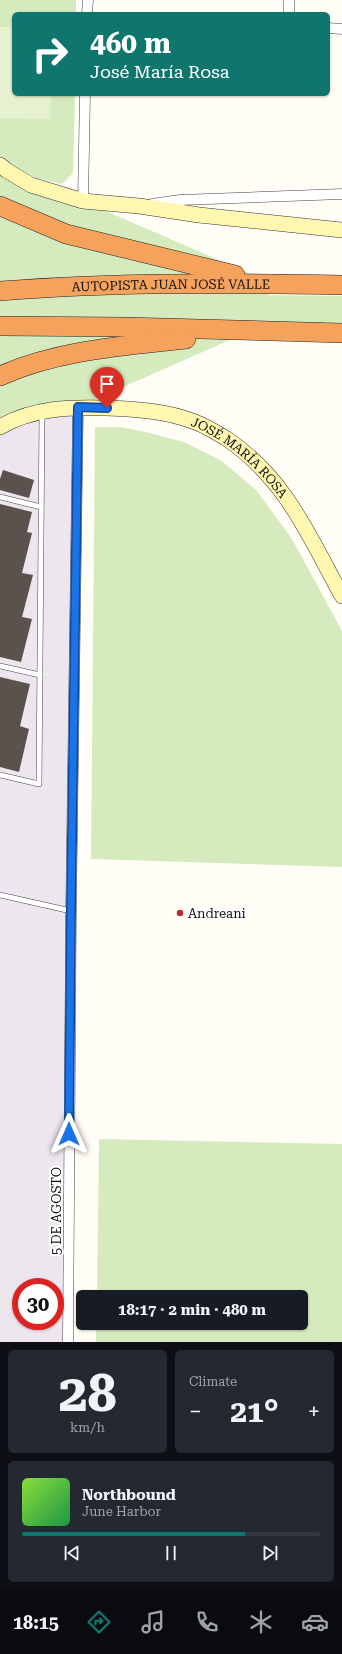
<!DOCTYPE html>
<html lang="en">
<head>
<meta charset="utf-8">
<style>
	:root { --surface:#171b24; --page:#242831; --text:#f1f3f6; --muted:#9ea1a6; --line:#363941; --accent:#0f766e }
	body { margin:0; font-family:"Roboto Serif",serif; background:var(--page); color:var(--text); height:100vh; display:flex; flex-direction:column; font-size:15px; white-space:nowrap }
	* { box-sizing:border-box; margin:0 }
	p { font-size:13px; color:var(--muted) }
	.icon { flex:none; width:22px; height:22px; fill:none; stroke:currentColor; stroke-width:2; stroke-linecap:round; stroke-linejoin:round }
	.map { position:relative; height:1342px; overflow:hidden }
	.details { display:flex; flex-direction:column; gap:8px; padding:8px; background:#0d0f14; flex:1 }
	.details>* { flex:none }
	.top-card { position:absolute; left:12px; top:12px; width:318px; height:84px; border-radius:6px; box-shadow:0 1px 3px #0004; background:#0f766e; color:#fff; overflow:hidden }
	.speed { position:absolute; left:12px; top:1278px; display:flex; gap:8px; font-size:20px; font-weight:700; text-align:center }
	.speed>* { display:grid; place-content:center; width:52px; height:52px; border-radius:50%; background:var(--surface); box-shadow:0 1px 3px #0004; line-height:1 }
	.speed .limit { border:6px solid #d22; background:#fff; color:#111 }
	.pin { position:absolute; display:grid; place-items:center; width:34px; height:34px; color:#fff; margin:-41px -17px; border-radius:50% 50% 50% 0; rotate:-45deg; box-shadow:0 0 4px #0007 }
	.pin .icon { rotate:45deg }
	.me { position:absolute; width:44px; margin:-22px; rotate:0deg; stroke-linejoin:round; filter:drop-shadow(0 0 3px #0008) }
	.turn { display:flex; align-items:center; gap:14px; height:84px; padding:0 12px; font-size:18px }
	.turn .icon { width:52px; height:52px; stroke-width:2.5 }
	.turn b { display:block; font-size:28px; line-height:34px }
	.big { font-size:30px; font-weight:700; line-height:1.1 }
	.details .card { flex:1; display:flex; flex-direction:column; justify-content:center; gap:6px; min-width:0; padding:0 14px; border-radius:6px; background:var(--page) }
	.details .dial { align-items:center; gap:0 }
	.dial b { font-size:52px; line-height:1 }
	.song { display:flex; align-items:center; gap:12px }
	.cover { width:48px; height:48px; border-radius:6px; background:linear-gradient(135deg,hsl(90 70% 55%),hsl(140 70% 35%)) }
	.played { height:4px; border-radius:2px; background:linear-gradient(90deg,var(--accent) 75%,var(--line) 75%) }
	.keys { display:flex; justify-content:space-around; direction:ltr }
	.heat { display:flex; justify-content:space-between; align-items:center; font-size:22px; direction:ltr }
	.details .tiles { flex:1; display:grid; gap:8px; grid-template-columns:1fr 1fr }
	.card:last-child { grid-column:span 2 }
	.trip { position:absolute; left:76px; top:1290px; width:232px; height:40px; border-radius:6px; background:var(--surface); box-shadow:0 1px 3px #0004; font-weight:700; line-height:40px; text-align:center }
	.tab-bar { display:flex; height:64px; justify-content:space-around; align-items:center; background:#090b0e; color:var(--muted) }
	.tab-bar .icon { width:28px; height:28px }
	.tab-bar .on { color:var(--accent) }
	.tab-bar b { font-size:18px; color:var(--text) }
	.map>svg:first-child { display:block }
	.industrial { fill:#eee6ef; fill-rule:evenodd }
	.green { fill:#d5ebbd }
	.pitch { fill:#e6f2cf }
	.building { fill:#5a524d }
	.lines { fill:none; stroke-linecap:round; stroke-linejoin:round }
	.service-casing { stroke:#444; stroke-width:6 }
	.minor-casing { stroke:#444; stroke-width:11 }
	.secondary-casing { stroke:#333; stroke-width:16 }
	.motorway-casing { stroke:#222; stroke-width:20 }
	.service { stroke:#fff; stroke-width:5 }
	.minor { stroke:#fff; stroke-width:10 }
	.secondary { stroke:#fff6b0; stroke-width:15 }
	.motorway { stroke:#f5a25d; stroke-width:19 }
	.route-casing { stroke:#114b97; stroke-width:10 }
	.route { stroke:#1a73e8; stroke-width:7 }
	.poi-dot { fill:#c4262e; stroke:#fff; stroke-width:1.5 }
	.labels { text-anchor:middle; stroke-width:4; stroke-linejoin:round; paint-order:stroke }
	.street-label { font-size:13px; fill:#111; stroke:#fff }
	.poi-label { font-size:13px; fill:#111; stroke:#fff; text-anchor:start }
</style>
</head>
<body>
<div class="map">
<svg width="342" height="1342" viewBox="0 0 342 1342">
	<rect width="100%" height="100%" fill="#fffdf5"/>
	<path class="industrial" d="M78,407L68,1342H0V427ZM21,1287H55V1321H21Z"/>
	<g class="green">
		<polygon points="0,0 76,0 76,14 14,14 14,94 75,94 73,173 62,184 37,178 16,167 0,156"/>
		<polygon points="0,165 274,284 268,295 342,296 342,326 250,331 78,407 0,427"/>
		<polygon points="95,427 120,427 146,432 184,442 222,461 257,491 292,539 342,631 342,867 91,859"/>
		<polygon points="99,1139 342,1144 342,1342 96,1342 96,1323 301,1323 301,1297 97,1297"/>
	</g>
	<polygon class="pitch" points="0,27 14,27 14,94 51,94 50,119 0,118"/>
	<g class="building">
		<polygon points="3,470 34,480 29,498 0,490 0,479"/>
		<polygon points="0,504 32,512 27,532 32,533 22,573 33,575 22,617 32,619 21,662 0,657"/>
		<polygon points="0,677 30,684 20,726 29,729 19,772 0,767"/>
	</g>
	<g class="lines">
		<g class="service-casing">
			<g id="service">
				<polyline points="0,497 41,507"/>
				<polyline points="0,666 40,675"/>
				<polyline points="0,775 39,784 42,414"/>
				<polyline points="0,895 71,911"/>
			</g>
		</g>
		<g class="minor-casing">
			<g id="minor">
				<polyline points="87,14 88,0"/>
				<polyline points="289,14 289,0"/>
				<polyline points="328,28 342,29"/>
				<polyline points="83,201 85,94"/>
				<polyline points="152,204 180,200 342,194"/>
				<polyline points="68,1342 71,911 78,407"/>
			</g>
		</g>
		<g class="secondary-casing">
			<g id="secondary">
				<polyline points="0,165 6,170 31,185 83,201 139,206 199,215 342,230"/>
				<path id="s1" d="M0,427C32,408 69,407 106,408C136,409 167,411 195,422C206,426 217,433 227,439C286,479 309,536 342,596"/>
			</g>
		</g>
		<g class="motorway-casing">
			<g id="motorway">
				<polyline points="0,206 66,234 235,275"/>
				<path id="s2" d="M0,291C114,282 228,283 342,285"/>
				<polyline points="0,326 126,327 342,333"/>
				<path d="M0,376C58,350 123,346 186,339"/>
			</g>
		</g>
		<use href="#service" class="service"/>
		<use href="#minor" class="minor"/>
		<use href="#secondary" class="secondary"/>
		<use href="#motorway" class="motorway"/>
	</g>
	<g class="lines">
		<g class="route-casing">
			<polyline id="route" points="69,1134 71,911 78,407 107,408"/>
		</g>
		<use href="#route" class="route"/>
	</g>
	<circle class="poi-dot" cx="180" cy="913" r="4"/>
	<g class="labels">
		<g class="street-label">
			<text dy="5" stroke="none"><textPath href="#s2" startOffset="171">AUTOPISTA JUAN JOSÉ VALLE</textPath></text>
			<text dy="5" stroke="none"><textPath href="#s1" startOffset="257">JOSÉ MARÍA ROSA</textPath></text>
			<text transform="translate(56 1211) rotate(-90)" y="5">5 DE AGOSTO</text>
		</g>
		<g class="poi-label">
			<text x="188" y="918">Andreani</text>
		</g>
	</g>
</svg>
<div class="speed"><div class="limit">30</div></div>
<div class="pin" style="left:107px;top:408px;background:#d93025"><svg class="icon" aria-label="arrive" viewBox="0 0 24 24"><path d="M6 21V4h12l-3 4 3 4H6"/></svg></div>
<svg class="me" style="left:69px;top:1134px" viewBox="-20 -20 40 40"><path d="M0-17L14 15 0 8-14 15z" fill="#1a73e8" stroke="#fff" stroke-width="4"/></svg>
<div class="trip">18:17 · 2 min · 480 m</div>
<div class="top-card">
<div class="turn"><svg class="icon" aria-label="right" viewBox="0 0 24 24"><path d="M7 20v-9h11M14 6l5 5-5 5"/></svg><div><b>460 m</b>José María Rosa</div></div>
</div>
</div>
<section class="details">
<div class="tiles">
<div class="card dial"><b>28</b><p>km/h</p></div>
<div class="card"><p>Climate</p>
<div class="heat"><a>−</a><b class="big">21°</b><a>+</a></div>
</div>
<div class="card">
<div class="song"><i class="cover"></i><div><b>Northbound</b><p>June Harbor</p></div></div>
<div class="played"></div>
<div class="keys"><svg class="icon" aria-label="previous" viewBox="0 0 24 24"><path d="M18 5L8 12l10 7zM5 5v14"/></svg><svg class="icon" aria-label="pause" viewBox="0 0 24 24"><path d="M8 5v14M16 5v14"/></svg><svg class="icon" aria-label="next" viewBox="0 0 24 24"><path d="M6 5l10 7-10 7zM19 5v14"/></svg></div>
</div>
</div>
</section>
<nav class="tab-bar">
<b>18:15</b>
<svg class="icon on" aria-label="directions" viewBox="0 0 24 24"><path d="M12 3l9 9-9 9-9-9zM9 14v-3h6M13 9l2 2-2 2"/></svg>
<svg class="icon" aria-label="music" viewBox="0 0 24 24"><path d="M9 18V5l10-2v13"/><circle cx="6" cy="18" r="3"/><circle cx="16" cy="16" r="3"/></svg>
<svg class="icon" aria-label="phone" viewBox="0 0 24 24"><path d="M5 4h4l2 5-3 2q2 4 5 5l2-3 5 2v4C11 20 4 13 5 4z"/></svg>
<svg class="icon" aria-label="climate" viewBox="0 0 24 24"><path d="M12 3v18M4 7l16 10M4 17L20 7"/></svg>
<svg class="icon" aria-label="car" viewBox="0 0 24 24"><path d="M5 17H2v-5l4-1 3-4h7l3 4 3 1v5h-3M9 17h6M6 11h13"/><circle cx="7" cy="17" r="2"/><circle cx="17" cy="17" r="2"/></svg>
</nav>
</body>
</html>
